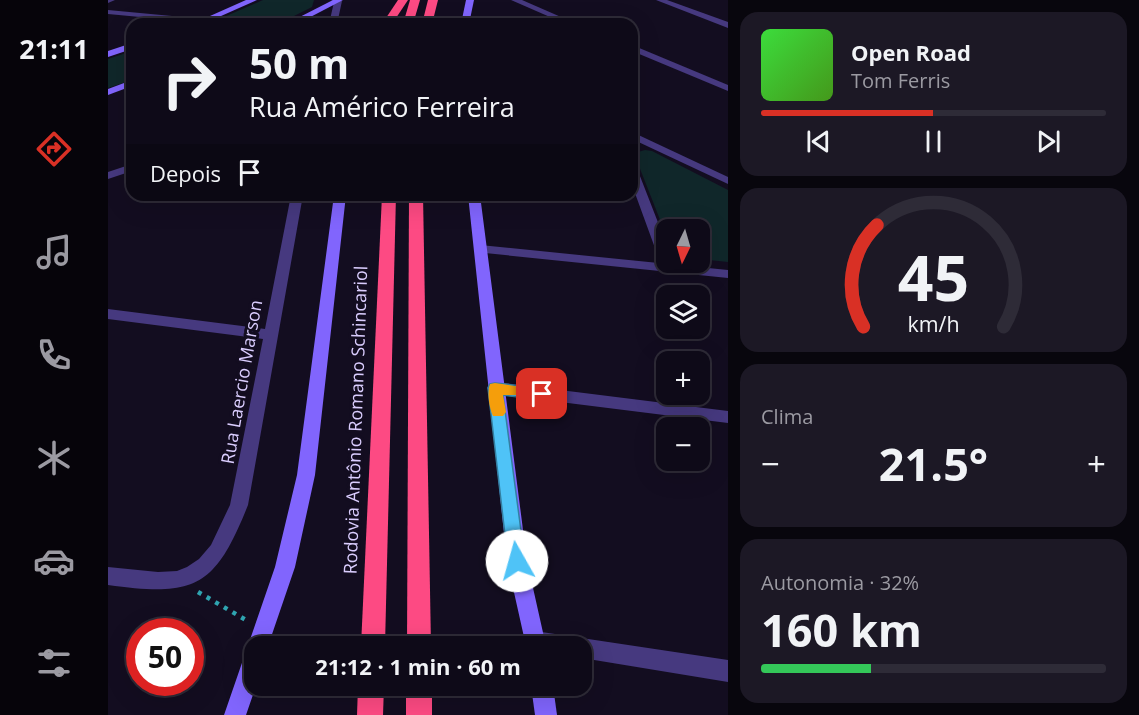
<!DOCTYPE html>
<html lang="pt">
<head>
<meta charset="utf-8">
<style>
	:root { --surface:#0e0a18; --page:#1c1825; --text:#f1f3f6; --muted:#9b9aa2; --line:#2e2b37; --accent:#d93025 }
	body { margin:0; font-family:"Open Sans",sans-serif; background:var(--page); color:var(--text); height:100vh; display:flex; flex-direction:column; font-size:22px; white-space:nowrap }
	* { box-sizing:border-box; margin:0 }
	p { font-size:20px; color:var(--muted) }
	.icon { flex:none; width:33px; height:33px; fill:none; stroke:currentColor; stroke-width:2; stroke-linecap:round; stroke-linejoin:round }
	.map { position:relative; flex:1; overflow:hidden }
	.details { display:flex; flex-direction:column; gap:12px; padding:12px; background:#08060d; width:411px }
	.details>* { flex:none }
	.guide { position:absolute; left:18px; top:18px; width:512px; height:183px; border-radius:18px; box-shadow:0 6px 24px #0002,0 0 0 2px var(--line); background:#0e0a18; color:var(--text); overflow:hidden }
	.needle { width:39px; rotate:185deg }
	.fabs { position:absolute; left:548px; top:219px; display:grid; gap:12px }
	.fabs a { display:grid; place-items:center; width:54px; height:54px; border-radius:12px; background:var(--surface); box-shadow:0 6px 24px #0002,0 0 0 2px var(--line); font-size:30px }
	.speed { position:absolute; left:18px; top:618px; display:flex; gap:12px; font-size:30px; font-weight:700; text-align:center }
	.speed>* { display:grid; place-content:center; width:78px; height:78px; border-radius:50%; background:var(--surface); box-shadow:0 6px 24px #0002,0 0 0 2px var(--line); line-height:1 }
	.speed .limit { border:9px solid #d22; background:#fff; color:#111 }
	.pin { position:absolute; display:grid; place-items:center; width:51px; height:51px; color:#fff; margin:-26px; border-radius:12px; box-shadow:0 3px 9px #0006 }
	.me { position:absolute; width:66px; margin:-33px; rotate:353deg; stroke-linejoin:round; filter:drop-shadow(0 0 4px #0008) }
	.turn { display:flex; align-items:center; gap:21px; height:126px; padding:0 24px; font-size:27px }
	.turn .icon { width:78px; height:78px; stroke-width:2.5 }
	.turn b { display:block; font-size:42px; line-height:51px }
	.then { display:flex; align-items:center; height:57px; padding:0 24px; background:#0003; gap:12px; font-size:22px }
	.big { font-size:45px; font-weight:700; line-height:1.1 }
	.details .widget { flex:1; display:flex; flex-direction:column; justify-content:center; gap:9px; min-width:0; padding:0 21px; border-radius:18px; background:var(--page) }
	.details .dial { align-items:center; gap:0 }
	.dial svg { height:156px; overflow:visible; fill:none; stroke:var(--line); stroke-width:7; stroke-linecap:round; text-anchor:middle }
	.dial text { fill:var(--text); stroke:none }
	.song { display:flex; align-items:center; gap:18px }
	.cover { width:72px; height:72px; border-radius:9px; background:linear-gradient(135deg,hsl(120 70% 55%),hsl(100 70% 35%)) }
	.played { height:6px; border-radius:3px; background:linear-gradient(90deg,var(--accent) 50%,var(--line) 50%) }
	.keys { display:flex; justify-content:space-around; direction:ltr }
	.heat { display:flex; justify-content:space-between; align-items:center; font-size:33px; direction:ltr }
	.charge { height:9px; border-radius:4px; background:linear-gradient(90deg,#34c759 32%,var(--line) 0) }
	.trip { position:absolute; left:136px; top:636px; width:348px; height:60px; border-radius:18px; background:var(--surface); box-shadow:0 6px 24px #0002,0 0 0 2px var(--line); font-weight:700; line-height:60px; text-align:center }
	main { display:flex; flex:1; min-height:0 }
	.tab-bar { display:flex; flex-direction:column; width:108px; justify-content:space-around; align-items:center; background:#06040a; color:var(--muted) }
	.tab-bar .icon { width:42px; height:42px }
	.tab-bar .selected { color:var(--accent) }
	.tab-bar b { font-size:27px; color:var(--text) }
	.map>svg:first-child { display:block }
	.green { fill:#10272a }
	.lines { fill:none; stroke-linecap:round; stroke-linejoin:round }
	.path { stroke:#2fa4b0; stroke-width:4.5; stroke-dasharray:4 6; stroke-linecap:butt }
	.street { fill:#46397f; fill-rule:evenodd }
	.secondary { fill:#8165fd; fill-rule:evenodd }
	.highway { fill:#fd4a83; fill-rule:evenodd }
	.route { fill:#4fc3f7; stroke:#337fa1; stroke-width:1.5 }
	.slow { fill:#f59e0b }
	.labels { text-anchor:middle; stroke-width:6; stroke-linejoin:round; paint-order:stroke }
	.street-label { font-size:18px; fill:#dacdfe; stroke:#130d20 }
</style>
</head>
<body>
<main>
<nav class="tab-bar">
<b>21:11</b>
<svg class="icon selected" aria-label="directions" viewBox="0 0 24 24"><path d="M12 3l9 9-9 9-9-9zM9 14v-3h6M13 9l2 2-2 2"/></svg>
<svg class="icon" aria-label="music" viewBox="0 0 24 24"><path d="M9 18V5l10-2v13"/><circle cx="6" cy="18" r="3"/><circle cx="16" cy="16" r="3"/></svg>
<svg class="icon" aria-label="phone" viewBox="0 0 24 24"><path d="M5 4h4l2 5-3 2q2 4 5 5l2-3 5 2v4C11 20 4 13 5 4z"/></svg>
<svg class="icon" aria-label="climate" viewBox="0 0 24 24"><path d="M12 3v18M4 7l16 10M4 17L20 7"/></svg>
<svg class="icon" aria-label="car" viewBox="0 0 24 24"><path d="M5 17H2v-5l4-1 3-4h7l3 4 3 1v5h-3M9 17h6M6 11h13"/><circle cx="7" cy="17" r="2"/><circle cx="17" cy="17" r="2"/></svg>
<svg class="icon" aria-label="filters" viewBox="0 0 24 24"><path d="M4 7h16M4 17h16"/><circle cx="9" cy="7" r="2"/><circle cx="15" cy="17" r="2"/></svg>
</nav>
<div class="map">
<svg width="620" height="715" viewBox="0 0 620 715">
	<rect width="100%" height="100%" fill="#130d20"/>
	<g class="green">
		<polygon points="155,0 206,0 204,7 170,24 100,24"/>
		<polygon points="24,51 24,80 0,88 0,59"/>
		<polygon points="537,150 544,151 620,190 620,262 591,259 591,230 558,230 558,235 527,156 530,152"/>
	</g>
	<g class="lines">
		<polyline class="path" points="90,592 138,620"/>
		<g class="street">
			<polygon points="0,0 7,0 0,3"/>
			<polygon points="223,0 234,1 229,24 221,24 226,2"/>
			<polygon points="403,0 414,0 469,24 458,24"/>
			<polygon points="548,0 559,0 620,22 620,28"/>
			<polygon points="0,10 96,19 100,21 96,23 0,14"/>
			<polygon points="524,45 620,85 620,91 524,51"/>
			<polygon points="524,132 620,177 620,184 524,139"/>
			<polygon points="24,164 24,171 0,179 0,172"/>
			<polygon points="524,168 530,171 558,243 558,262 561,262 553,262 551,259 524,185"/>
			<path d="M183,195H195L140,505C107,588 87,597 0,585V567L50,572L69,571L79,567L91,559L103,545L122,505L155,339L0,319V309L157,329Z"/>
			<polygon points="372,245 620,270 620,278 367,252 366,249"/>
			<polygon points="387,382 620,411 620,423 387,394 381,392 379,388 381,384"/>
			<polygon points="427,631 620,660 620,682 474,658 474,646 419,646 417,641 420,634"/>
		</g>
		<g class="secondary">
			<polygon points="138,0 149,0 95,24 84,24"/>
			<polygon points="225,0 235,0 189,24 178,24"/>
			<polygon points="358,0 366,0 361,24 353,24"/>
			<polygon points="24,43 24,49 0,57 0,51"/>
			<polygon points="24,80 24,86 0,95 0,89"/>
			<polygon points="226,195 238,195 207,475 187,567 160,646 147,646 148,686 138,715 116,715 167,567 189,475"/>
			<polygon points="360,195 372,195 419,561 438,646 418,646 399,561"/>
			<polygon points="423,686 445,686 449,715 427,715"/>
		</g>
		<g class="highway">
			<polygon points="290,0 300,0 284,24 274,24"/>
			<polygon points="302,0 312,0 305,24 295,24"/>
			<polygon points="320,0 330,0 324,24 314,24"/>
			<polygon points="274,195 288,195 277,646 253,646"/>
			<polygon points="301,195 315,195 323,646 299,646"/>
			<polygon points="250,686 276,686 275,715 249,715"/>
			<rect x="298" y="686" width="26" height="29"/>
		</g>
	</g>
	<polygon class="route" points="387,383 434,388 439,390 441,394 439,398 434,400 395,395 417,561 415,566 409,569 402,566 400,561 380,388 382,384"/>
	<path class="slow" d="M387,383L413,387L415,391L413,395H395L398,412L395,416H385C381,408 379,392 382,384Z"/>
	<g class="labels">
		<g class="street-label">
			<text transform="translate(134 382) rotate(-80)" y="6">Rua Laercio Marson</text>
			<text transform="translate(248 420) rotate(-88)" y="6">Rodovia Antônio Romano Schincariol</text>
		</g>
	</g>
</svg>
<div class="fabs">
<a><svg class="needle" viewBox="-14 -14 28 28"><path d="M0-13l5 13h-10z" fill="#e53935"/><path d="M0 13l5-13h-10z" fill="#9b9aa2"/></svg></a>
<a><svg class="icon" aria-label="layers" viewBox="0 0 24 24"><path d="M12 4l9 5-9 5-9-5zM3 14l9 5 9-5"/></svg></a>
<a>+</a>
<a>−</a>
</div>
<div class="speed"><div class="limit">50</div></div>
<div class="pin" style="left:434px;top:394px;background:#d93025"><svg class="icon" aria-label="arrive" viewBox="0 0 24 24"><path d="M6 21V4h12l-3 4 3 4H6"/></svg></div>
<svg class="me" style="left:409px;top:561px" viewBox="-20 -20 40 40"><circle r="19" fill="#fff"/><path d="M0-13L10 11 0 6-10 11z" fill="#4fc3f7"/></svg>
<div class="trip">21:12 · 1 min · 60 m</div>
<div class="guide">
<div class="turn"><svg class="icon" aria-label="right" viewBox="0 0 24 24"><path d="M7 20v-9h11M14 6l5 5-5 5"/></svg><div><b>50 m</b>Rua Américo Ferreira</div></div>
<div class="then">Depois<svg class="icon" aria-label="arrive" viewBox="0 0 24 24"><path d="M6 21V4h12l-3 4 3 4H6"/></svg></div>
</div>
</div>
<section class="details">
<div class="widget">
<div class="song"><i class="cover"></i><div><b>Open Road</b><p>Tom Ferris</p></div></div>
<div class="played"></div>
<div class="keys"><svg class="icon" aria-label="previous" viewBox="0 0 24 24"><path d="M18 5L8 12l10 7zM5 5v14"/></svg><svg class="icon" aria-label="pause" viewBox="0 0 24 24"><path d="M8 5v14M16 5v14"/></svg><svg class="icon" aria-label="next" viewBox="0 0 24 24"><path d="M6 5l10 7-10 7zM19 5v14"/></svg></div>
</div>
<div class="widget dial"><svg viewBox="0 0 100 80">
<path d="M14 69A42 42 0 1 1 86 69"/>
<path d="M14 69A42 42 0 0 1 21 17" stroke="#d93025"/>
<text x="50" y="56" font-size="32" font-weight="700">45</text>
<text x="50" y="72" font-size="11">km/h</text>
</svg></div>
<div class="widget"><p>Clima</p>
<div class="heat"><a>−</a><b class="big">21.5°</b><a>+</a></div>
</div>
<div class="widget"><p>Autonomia · 32%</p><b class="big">160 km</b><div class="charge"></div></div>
</section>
</main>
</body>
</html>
